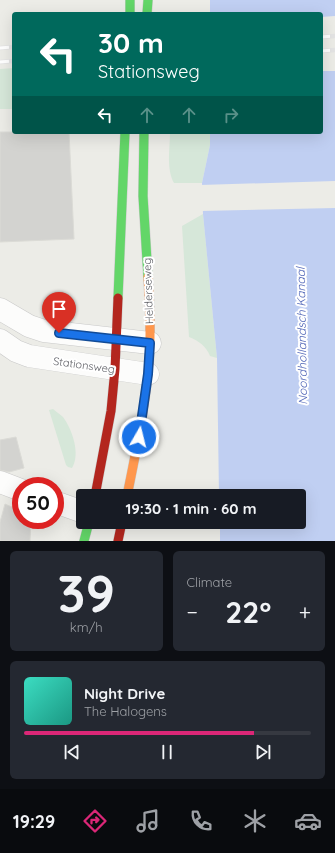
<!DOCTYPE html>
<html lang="en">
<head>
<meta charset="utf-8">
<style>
	:root { --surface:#171b24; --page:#242831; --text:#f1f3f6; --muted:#9ea1a6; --line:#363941; --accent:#db2777 }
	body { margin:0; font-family:Quicksand,sans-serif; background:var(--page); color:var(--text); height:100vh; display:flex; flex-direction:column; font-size:15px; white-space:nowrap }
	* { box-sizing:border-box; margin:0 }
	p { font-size:13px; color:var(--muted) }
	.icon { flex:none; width:22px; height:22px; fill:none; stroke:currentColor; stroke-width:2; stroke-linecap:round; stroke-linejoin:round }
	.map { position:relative; height:541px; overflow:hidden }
	.sheet { display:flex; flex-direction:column; gap:10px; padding:10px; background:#0d0f14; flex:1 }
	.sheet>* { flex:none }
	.banner { position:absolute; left:12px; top:12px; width:311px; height:122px; border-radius:4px; box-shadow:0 4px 16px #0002; background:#00695c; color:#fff; overflow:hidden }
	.speed { position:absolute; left:12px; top:477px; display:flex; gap:8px; font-size:20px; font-weight:700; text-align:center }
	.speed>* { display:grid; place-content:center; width:52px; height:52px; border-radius:50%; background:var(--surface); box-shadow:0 4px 16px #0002; line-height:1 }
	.speed .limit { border:6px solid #d22; background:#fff; color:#111 }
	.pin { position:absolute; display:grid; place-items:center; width:34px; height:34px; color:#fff; margin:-41px -17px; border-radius:50% 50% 50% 0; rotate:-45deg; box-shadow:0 0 4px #0007 }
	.pin .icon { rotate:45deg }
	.me { position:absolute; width:44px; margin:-22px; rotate:8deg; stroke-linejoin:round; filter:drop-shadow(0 0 3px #0008) }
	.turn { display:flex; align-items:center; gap:14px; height:84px; padding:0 20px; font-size:18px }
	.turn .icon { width:52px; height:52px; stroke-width:2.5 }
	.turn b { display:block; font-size:28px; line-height:34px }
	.lanes { display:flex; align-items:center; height:38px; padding:0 20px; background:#0003; justify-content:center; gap:20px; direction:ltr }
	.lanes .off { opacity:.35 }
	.big { font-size:30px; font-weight:700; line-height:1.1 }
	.sheet .widget { flex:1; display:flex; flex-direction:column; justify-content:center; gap:6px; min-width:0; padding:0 14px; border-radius:6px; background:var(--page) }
	.sheet .dial { align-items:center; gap:0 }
	.dial b { font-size:52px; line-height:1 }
	.song { display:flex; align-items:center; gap:12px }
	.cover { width:48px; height:48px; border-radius:6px; background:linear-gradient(135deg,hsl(170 70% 55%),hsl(170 70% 35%)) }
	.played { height:4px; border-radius:2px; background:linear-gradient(90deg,var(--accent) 80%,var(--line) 80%) }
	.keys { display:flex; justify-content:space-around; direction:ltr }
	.heat { display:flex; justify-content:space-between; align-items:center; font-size:22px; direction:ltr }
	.sheet .tiles { flex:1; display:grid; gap:10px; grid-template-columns:1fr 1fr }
	.widget:last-child { grid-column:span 2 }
	.trip { position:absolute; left:76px; top:489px; width:230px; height:40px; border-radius:4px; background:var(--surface); box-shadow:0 4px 16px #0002; font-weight:700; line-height:40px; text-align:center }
	.tab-bar { display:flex; height:64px; justify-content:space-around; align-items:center; background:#090b0e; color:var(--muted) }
	.tab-bar .icon { width:28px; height:28px }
	.tab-bar .active { color:var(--accent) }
	.tab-bar b { font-size:18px; color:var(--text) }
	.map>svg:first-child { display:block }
	.green { fill:#d6e7d9 }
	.water { fill:#c0cff2 }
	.pier { fill:#ecece7 }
	.building { fill:#d3d3d0; stroke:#dbdbd6 }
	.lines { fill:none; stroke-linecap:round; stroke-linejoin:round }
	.street-casing { stroke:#c9c9c9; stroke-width:23 }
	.fast-casing { stroke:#cacaca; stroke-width:10 }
	.slow-casing { stroke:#cacaca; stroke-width:10 }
	.jam-casing { stroke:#cacaca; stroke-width:10 }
	.street { stroke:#fcfcfb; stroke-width:22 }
	.fast { stroke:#63d668; stroke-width:9 }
	.slow { stroke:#ff974d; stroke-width:9 }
	.jam { stroke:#b3261e; stroke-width:9 }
	.rail-casing { stroke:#e4e4e4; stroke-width:4.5 }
	.rail { stroke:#fff; stroke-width:3; stroke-dasharray:9; stroke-linecap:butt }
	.route-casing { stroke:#114b97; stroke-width:10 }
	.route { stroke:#1a73e8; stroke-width:7 }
	.labels { text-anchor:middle; stroke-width:4; stroke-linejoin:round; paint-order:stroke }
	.street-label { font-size:11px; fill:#5d5e64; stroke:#fff }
	.water-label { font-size:12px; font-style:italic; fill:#5267b8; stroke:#fff }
</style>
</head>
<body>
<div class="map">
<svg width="335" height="541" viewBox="0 0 335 541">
	<rect width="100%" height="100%" fill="#ecece7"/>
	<g class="green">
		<polygon points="14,68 14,109 0,109 0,69"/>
		<path d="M170,132H210V145L202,183H174C166,168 170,149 170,132Z"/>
		<path d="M203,214L217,358L210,356C206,346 199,341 189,337L182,226Z"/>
		<path d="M53,409C56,412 60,414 63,417C72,429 81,454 72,468L68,467L66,465L49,410Z"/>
	</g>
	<polygon class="water" points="210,0 335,0 335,541 220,541 220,522 299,522 299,496 219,496 217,358 203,214 202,183 210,145 210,132 321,132 321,14 210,14"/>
	<g class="pier">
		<polygon points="335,16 335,71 323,71 323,67 321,66 321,17"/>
		<polygon points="335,181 335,208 201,211 200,185"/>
	</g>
	<g class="building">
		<polygon points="0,132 69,132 74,239 0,242"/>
		<polygon points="16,437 24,468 9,472 0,470 0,440"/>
		<polygon points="5,504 21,511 21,520 31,520 30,541 0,541 0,522"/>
	</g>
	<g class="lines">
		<g class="street-casing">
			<g id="street">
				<polyline points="0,309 29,326 44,331 150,343"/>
				<polyline points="0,340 16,351 29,356 148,374"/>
				<polyline points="0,482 21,490"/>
				<polyline points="55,502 83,512"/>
			</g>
		</g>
		<g class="fast-casing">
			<g id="fast">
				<polyline points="130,0 130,14"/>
				<polyline points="147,14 148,0"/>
				<polyline points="144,132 143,196 148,277"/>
				<polyline points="118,298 125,132"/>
				<polyline points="84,541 89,522"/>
			</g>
		</g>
		<g class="slow-casing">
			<path id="slow" d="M127,496C136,452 145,408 149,363C151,334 150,306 148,277"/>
		</g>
		<g class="jam-casing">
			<g id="jam">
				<polyline points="95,496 111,411 115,369 118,298"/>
				<polyline points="118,541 122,522"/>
			</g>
		</g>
		<use href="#street" class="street"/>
		<use href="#fast" class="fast"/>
		<use href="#slow" class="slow"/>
		<use href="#jam" class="jam"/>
		<g class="rail-casing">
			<g id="rail">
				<polyline points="321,37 335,36"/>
				<polyline points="0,48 14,47"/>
				<polyline points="321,51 335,50"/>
				<polyline points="0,62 14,61"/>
			</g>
		</g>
		<use href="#rail" class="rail"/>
	</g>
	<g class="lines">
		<g class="route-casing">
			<polyline id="route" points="59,333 150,343 148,374 139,437"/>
		</g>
		<use href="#route" class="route"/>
	</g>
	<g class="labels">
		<g class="street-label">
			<text transform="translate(148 291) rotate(-92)" y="4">Helderseweg</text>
			<text transform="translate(84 365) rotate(8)" y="4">Stationsweg</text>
		</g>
		<g class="water-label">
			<text transform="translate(302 336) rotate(-91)" y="4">Noordhollandsch Kanaal</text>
		</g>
	</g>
</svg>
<div class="speed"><div class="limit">50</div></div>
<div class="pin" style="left:59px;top:333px;background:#d93025"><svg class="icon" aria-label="arrive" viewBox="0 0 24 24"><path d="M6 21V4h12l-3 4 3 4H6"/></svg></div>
<svg class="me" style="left:139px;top:437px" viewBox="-20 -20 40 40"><circle r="17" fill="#1a73e8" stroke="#fff" stroke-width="3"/><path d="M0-11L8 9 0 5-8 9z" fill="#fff"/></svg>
<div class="trip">19:30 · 1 min · 60 m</div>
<div class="banner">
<div class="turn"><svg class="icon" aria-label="left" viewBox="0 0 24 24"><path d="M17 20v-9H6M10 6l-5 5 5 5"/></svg><div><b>30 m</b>Stationsweg</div></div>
<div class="lanes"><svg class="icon" aria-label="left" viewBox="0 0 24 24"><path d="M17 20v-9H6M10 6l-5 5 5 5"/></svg><svg class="icon off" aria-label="ahead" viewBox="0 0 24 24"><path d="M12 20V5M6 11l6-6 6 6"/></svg><svg class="icon off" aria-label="ahead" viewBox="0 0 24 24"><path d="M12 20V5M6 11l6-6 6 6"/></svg><svg class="icon off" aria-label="right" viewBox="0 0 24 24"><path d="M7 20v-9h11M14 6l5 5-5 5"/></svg></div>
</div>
</div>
<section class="sheet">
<div class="tiles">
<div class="widget dial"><b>39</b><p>km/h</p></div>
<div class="widget"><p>Climate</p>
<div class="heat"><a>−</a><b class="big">22°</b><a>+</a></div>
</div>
<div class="widget">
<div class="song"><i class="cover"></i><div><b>Night Drive</b><p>The Halogens</p></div></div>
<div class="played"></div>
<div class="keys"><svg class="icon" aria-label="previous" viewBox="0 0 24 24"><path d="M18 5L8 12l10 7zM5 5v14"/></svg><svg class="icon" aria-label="pause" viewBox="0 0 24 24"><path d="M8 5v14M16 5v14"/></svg><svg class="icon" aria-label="next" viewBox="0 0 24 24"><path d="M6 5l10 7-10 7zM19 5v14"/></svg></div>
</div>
</div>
</section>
<nav class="tab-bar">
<b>19:29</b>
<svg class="icon active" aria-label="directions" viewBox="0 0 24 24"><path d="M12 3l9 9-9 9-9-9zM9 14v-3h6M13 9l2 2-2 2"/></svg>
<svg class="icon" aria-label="music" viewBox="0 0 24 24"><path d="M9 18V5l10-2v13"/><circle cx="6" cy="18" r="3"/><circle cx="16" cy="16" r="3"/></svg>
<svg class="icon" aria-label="phone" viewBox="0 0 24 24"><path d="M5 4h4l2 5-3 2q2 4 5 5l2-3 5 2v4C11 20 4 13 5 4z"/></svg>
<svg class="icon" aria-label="climate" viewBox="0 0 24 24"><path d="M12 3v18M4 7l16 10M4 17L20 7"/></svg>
<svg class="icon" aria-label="car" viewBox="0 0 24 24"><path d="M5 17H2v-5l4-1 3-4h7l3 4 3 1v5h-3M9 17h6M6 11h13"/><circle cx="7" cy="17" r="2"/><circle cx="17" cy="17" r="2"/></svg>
</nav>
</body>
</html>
